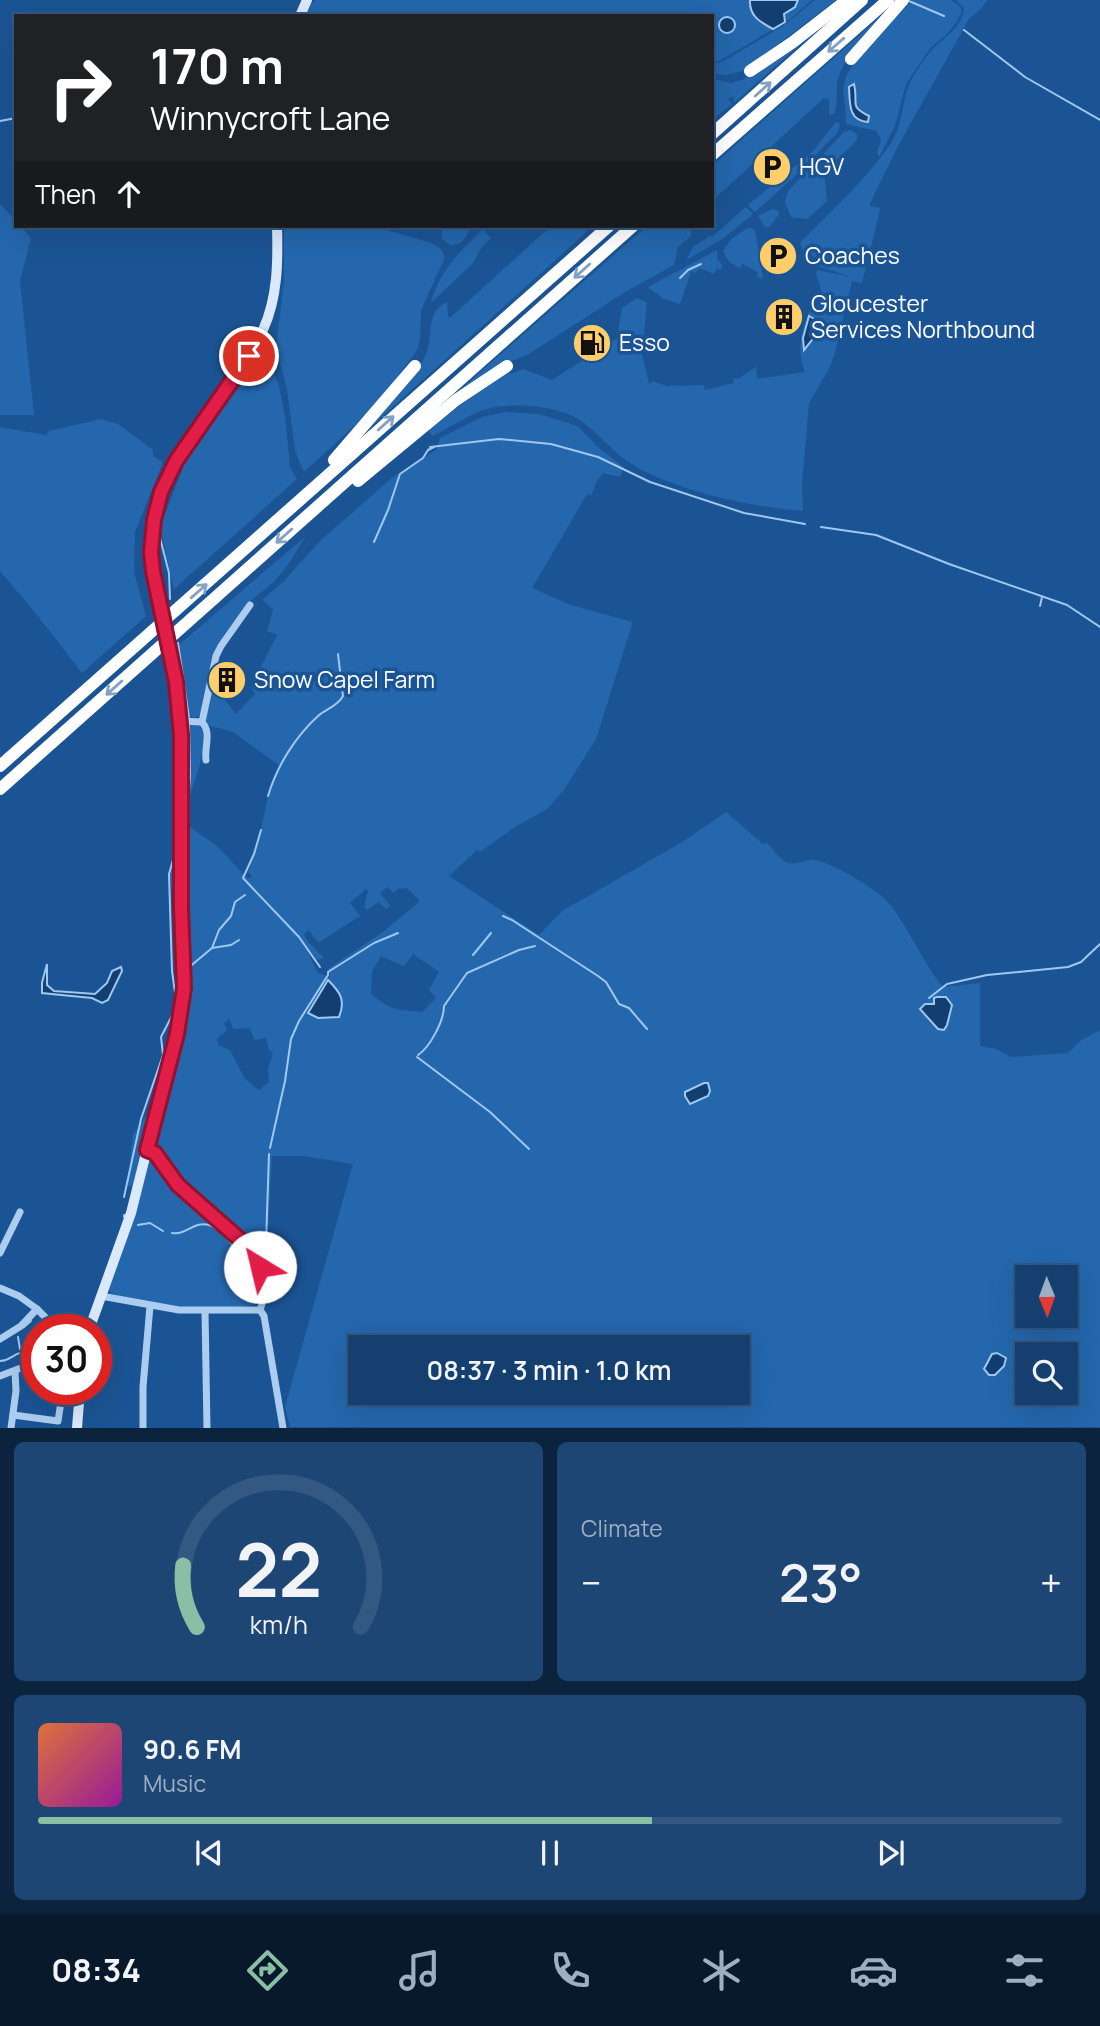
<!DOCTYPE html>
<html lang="en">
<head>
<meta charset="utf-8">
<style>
	:root { --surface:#143f6f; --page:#1d4674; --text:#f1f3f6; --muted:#9dafc3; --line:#335882; --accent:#8abfa5 }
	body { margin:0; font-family:Manrope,sans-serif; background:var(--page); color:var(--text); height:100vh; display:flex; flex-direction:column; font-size:26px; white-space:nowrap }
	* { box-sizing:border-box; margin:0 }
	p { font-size:23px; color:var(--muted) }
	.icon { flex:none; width:38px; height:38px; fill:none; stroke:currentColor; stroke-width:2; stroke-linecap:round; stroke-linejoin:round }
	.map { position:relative; height:1428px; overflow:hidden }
	.details { display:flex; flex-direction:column; gap:14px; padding:14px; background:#0b233d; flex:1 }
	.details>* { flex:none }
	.banner { position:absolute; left:14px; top:14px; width:700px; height:214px; border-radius:0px; box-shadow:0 7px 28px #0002,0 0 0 2px var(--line); background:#202124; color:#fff; overflow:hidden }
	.needle { width:46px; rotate:179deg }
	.tools { position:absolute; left:1015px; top:1265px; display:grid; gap:14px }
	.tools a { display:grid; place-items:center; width:63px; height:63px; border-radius:0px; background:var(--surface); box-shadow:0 7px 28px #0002,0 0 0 2px var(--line); font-size:35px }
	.speed { position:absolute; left:21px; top:1314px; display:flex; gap:14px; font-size:35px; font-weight:700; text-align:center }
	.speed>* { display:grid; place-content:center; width:91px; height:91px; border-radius:50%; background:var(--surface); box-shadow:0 7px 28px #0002,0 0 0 2px var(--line); line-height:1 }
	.speed .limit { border:10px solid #d22; background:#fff; color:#111 }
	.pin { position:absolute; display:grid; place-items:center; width:60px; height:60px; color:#fff; margin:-30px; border:4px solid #fff; border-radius:50%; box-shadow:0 2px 7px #0007 }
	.me { position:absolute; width:77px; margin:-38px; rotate:324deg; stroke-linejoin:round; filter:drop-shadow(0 0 5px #0008) }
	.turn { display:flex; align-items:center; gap:24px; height:147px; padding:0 21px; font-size:32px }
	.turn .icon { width:91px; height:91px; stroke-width:2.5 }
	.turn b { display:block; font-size:49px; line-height:60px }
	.then { display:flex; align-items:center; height:66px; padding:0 21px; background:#0003; gap:14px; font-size:26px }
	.big { font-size:52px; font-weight:600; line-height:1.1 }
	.details .tile { flex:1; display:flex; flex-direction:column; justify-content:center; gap:10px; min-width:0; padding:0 24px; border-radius:10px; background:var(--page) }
	.details .dial { align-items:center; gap:0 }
	.dial svg { height:182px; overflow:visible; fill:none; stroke:var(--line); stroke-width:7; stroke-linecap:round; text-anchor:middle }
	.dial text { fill:var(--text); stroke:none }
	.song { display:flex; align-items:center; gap:21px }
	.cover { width:84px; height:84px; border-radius:10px; background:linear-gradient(135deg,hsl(20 70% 55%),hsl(300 70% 35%)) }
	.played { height:7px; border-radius:4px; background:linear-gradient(90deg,var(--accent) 60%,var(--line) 60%) }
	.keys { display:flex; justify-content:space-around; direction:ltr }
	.heat { display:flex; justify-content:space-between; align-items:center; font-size:38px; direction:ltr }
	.details .tiles { flex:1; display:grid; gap:14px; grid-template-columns:1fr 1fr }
	.tile:last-child { grid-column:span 2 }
	.trip { position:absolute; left:348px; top:1335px; width:402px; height:70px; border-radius:0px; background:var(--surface); box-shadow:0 7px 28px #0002,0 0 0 2px var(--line); font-weight:600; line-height:70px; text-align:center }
	.menu { display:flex; height:112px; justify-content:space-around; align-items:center; background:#08192c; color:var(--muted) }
	.menu .icon { width:49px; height:49px }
	.menu .selected { color:var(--accent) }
	.menu b { font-size:32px; color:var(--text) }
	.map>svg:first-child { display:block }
	.green { fill:#2467ad; fill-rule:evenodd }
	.water { fill:#123e71; stroke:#9fc8f1; stroke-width:2 }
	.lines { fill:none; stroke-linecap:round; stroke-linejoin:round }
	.stream { stroke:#9fc8f1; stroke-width:2 }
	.street { stroke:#accdef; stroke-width:7 }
	.secondary { stroke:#dae9fb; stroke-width:10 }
	.highway { stroke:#fff; stroke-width:12 }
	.secondary-bridge { stroke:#dae9fb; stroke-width:10 }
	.oneway { stroke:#82a1c4 }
	.route-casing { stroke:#92132f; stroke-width:18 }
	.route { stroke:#e11d48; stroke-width:12 }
	.labels { text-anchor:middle; stroke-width:7; stroke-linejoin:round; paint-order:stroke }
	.poi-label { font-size:23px; fill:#fff; stroke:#1b5494; text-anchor:start }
</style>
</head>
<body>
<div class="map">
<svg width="1100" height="1428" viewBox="0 0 1100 1428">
	<rect width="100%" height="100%" fill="#1b5494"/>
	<g class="green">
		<polygon points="315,0 812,0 790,19 721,60 712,62 712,16 307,16 310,6"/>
		<polygon points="815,0 836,0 743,71 726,75 712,73 712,64 722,62 783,26"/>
		<path d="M899,0C884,17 845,56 839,75C834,88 839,101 834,114H829V99L824,98L712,201V166Z"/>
		<path d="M913,0H951L961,7V13L956,23L946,35L931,47L906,84L895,126L879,157L877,153L881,140L876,131L846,124C847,110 841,93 845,80C852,57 895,19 913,0Z"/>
		<path d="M956,0H987L981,9L969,19L898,146L870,203V206L880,208L879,214L862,283L852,281L835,353L829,369L809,403L802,484L803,511C752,507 687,493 642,470C617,457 605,440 584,423C560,404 508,401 480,411C463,418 448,429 432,436L428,430L490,383L509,371L511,374L523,369L552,380L617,338L622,308L637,298L647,302L642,354L649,384L653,381L666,386L704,385L705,390L734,383L733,378L738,379L756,367L757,379L805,372C794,348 804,313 822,293L816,273L817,270L851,277L818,266L815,257L803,251L800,243C831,211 867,179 891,143C904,124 901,97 913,77C919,68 925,57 932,50C944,37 962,28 964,8Z"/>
		<polygon points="818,29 734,103 733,96 728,99 732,104 712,120 712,79 730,83 742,80"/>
		<polygon points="836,122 840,124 837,133 795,176 755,212 748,205 813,151"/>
		<polygon points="850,130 857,134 857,140 824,173 827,201 807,219 791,217 785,202 788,191 844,132"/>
		<polygon points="0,204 16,221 16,226 20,226 31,238 20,281 34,415 0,415"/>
		<polygon points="746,207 753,214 721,240 686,260 694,246 710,236 712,237"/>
		<polygon points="772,209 778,210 779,215 769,227 765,227 758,216"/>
		<polygon points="284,226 374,226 431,243 441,249 445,257 421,310 420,340 417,350 388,389 362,419 304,472 295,451 287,389 276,348 284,281"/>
		<polygon points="441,226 471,226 471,228 462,242 451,246 442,239"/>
		<path d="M551,226H593L374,424L372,422C387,405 421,371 427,351C433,334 426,311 447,302L448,317H451Z"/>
		<polygon points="647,226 692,226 691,236 678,247 674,265 625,292 529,354 499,366 453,396"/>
		<polygon points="748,228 755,230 763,277 761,279 756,277 758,272 742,264 740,268 729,262 723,251 731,239"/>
		<path d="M483,229L491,238L481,248L473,263L431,303C438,273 461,250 483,229Z"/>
		<polygon points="717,250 717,258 722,265 721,270 717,268 714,274 699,268 696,273 691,271 680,304 664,299 648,287"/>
		<path d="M259,359H264C285,378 287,439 290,467L297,479L174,589L160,527L185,462Z"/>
		<path d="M505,412L539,414L578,426L599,448L624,467L620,477L603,473L597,481L591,496L588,494L586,496L532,588L568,604L632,622L631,628L596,739L564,790L547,809L512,829L480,852L477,850L449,876L539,935L562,911L684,841L726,812L763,844L767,843C773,849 779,859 786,862C796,867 807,857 817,860C839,867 861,881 879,894C903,912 921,962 943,987L980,983V1046L996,1049L1011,1057L1068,1053L1080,1041L1100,1030V1427H290L285,1407L353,1164L304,1156H272L268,1232L255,1249L191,1196L153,1145L180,1026L184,728L198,723L205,731L200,764L190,796L185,823L218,847L247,878H250L252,876L248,872L258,844L268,796L280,766L233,732L207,725C205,710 208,695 218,684L219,693L236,714L255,694L251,686L277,635L267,631L273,609L262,600L283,582L320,541L393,477L436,450L440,438L482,417ZM387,887L394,893L398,889L407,888L420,901L383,932L328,969L330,974L328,980L327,976L317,972L304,943L317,960L324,958L308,942L304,934L309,930L318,943L360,916L350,903L366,889L368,891L364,907L367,910L379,902L386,909L390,906L380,893ZM413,954L439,972L429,990L436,998L422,1012C401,1010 386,1010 371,993L372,971L381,956L404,966ZM230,1019L233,1029L250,1028L254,1040L266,1038L269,1050L273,1053L268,1069L269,1082L259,1090L245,1079L230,1050L218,1045L217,1039L227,1030L224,1023ZM1027,1278H1066V1316H1027ZM360,1348H738V1393H360ZM1027,1354H1066V1393H1027Z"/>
		<polygon points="101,419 118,424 153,450 153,456 163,462 135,532 134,572 146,616 82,673 38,616 0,571 0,427 46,435 49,431"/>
		<polygon points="306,536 287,566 274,582 247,604 217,645 209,671 201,715 194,718 184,714 174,649"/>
		<polygon points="175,814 179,816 181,996 136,1187 127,1186 133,1135 152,1107 178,996 176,922 170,875 175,844"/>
		<path d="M151,1156L173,1181L241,1243L257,1265V1299L253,1305C228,1312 128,1307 109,1291V1287L135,1214L149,1157Z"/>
	</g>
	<g class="water">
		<path d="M750,0H798L795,7L784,14L785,22L773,29C760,22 749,16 750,0Z"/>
		<circle cx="727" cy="25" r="8"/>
		<path d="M854,84C859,103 848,106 869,116L868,122C848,121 850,103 849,87Z"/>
		<polygon points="809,316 816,320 818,332 804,350 803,338"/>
		<polygon points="47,964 47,985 54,991 95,994 107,983 112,971 121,967 122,971 108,1000 102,1003 92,998 42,993 42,983"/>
		<path d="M328,980C340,992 346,1000 339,1017L318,1018L308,1013Z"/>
		<polygon points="937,997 946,997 952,1005 947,1025 944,1030 938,1029 920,1009 925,1004 934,1004 934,998"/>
		<polygon points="704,1083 708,1083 710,1091 708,1096 690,1104 685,1096 685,1092"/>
		<polygon points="997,1353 1006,1358 1004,1366 995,1375 989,1375 984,1369 992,1354"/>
	</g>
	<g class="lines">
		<g class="stream">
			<polyline points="909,1 944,16"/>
			<polyline points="964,30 1025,77 1100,120"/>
			<polyline points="0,121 16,118"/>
			<polyline points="680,278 688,270 701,264"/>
			<polyline points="430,447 499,439 551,444 598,457 650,482 744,513 805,524"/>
			<polyline points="162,512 168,496"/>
			<polyline points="821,527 876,535 949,564 1067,605 1100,627"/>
			<polyline points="158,530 169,573 170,599"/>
			<polyline points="374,542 388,510 400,474 423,458 428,450 434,447"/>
			<polyline points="1040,606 1042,597"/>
			<polyline points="178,643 189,718"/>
			<path d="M268,796C277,766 295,737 318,716C326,709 338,706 343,696L338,654"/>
			<polyline points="187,815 190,776 189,726"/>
			<polyline points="261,830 254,854 243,878 299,937 320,967"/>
			<polyline points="503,916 512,920 598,976 606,982 619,1004 629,1008 647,1029"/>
			<polyline points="212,948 219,930 231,916 235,902 245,895"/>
			<polyline points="473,955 491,933"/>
			<polyline points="187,969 212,948 231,945 239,940"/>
			<polyline points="929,998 947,984 987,975 1068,967 1081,962 1100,944"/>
			<path d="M418,1055C430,1047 444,1021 444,1006L467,973L519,950L535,946"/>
			<polyline points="417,1057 490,1112 529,1149"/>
			<polyline points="270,1148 285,1081 291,1039 299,1021 328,975 328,972 374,943 398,933"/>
			<polyline points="124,1197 141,1119 163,1055 161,1037 177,1006 172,971 169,874 178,842"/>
			<polyline points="124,1217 124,1215"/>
			<polyline points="138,1225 150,1223 163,1231"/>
			<path d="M172,1233C182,1235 188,1228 198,1225C221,1218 244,1261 250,1278"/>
			<polyline points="266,1243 269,1154"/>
			<polyline points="24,1327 31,1321"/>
			<polyline points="18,1337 20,1349"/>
			<path d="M0,1361C16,1360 11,1349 37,1353"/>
		</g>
		<g class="street">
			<polyline points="180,721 202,722"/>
			<path d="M206,760C204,747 212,733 202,722L216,656L221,646L250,605"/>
			<polyline points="147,1150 155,1153 188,1197 245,1244 255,1257 260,1267 261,1281 262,1304 260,1310"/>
			<polyline points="0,1253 20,1212"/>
			<polyline points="0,1288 19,1296 37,1309 58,1330"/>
			<polyline points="101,1296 179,1310 260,1310"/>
			<polyline points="260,1310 264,1316 283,1428"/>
			<polyline points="205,1312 207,1428"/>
			<polyline points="0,1339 21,1326 37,1309"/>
			<polyline points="0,1376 26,1366 34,1365"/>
			<polyline points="13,1415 58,1421 61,1402"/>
			<polyline points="11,1428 16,1391 15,1371"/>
			<polyline points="143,1428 143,1387 150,1306"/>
		</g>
		<g class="secondary">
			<polyline points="300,16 307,0"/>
			<path d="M157,592C139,499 180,456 230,384C242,367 254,350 263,330C278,297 278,261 277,226"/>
			<polyline points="89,1330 131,1213 183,1006 182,758 176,682"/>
			<polyline points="77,1428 80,1390"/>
		</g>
		<g class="highway">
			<polyline points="851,59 903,0"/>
			<polyline points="750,71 793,42 847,0"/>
			<polyline points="712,134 862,0"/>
			<polyline points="712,155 888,0"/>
			<polyline points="334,460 415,366"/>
			<polyline points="358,481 456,400 507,366"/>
			<polyline points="0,766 609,226"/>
			<polyline points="0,789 633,226"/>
		</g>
		<polyline class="secondary-bridge" points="157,592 176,682"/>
	</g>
	<defs><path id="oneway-shaft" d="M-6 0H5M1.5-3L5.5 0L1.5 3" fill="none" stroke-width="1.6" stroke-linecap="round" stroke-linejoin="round" transform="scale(1.75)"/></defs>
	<g class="oneway">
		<use href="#oneway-shaft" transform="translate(836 45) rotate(139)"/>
		<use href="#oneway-shaft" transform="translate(763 89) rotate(-42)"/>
		<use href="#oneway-shaft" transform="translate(582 271) rotate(138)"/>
		<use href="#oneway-shaft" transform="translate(386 423) rotate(-42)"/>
		<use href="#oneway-shaft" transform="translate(284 536) rotate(138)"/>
		<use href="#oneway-shaft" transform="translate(199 591) rotate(-41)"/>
		<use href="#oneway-shaft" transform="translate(114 688) rotate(138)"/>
	</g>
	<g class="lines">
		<g class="route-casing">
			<polyline id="route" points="249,356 176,461 161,492 154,520 151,552 153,571 176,682 181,735 181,908 184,988 177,1034 147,1150 155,1153 178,1185 245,1244 260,1267"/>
		</g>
		<use href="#route" class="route"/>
	</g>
	<defs>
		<g id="parking-disc" transform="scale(2.0125)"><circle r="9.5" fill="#ffce6a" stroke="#1b5494"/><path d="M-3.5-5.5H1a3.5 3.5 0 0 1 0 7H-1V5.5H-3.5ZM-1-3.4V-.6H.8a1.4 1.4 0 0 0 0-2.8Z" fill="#111"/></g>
		<g id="building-disc" transform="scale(2.0125)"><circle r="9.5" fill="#ffce6a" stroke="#1b5494"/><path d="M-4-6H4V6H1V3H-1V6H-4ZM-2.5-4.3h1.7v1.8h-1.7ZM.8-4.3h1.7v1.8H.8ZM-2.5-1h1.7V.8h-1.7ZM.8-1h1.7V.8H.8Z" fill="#111"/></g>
		<g id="fuel-disc" transform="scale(2.0125)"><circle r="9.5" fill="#ffce6a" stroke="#1b5494"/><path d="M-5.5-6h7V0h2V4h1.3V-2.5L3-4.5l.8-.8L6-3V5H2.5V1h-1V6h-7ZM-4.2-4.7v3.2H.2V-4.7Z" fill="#111"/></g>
	</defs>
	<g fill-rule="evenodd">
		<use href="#parking-disc" x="772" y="167"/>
		<use href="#parking-disc" x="778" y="256"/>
		<use href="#building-disc" x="784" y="317"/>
		<use href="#fuel-disc" x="592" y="343"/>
		<use href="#building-disc" x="227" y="680"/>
	</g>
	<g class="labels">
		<g class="poi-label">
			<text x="799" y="175">HGV</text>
			<text x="805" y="264">Coaches</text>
			<text x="811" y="312">Gloucester<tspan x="811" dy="26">Services Northbound</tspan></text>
			<text x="619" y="351">Esso</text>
			<text x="254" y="688">Snow Capel Farm</text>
		</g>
	</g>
</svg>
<div class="tools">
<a><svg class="needle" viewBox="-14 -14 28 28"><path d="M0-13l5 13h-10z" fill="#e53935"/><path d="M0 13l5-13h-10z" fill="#9dafc3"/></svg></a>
<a><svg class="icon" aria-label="search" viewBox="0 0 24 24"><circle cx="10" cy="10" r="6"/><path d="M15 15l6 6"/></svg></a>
</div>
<div class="speed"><div class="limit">30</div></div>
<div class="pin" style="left:249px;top:356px;background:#d93025"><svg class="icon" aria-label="arrive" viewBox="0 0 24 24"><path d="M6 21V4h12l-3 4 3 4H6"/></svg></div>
<svg class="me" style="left:260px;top:1267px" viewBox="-20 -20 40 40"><circle r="19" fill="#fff"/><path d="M0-13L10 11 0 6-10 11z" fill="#e11d48"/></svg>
<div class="trip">08:37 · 3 min · 1.0 km</div>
<div class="banner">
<div class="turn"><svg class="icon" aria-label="right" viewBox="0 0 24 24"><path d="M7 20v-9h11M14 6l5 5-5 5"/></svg><div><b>170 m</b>Winnycroft Lane</div></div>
<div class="then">Then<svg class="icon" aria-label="ahead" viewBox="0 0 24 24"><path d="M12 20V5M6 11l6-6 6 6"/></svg></div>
</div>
</div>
<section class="details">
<div class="tiles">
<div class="tile dial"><svg viewBox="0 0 100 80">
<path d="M14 69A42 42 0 1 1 86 69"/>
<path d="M14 69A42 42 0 0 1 8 42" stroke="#8abfa5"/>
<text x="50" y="56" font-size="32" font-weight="700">22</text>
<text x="50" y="72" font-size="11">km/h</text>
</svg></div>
<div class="tile"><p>Climate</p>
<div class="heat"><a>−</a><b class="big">23°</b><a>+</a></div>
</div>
<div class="tile">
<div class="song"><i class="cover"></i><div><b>90.6 FM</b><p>Music</p></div></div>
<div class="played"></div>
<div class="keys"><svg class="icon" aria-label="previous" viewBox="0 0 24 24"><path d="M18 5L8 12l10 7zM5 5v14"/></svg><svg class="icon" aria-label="pause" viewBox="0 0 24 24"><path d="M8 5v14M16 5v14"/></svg><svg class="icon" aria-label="next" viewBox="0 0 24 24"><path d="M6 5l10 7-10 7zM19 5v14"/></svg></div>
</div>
</div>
</section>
<nav class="menu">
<b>08:34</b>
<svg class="icon selected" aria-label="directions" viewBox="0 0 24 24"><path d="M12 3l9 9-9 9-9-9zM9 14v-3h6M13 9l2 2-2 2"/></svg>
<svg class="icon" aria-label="music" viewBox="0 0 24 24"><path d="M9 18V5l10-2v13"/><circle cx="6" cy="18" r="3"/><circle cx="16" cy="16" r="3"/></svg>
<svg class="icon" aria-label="phone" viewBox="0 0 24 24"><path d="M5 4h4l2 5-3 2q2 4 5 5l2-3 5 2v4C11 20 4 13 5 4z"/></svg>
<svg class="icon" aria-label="climate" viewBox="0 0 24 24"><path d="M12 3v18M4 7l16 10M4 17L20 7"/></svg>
<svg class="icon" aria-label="car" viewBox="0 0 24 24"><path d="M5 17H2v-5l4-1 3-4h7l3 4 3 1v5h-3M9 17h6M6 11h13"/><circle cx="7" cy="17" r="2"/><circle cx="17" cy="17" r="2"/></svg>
<svg class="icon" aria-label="filters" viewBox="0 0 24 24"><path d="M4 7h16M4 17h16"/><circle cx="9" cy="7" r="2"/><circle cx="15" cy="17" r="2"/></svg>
</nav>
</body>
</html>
